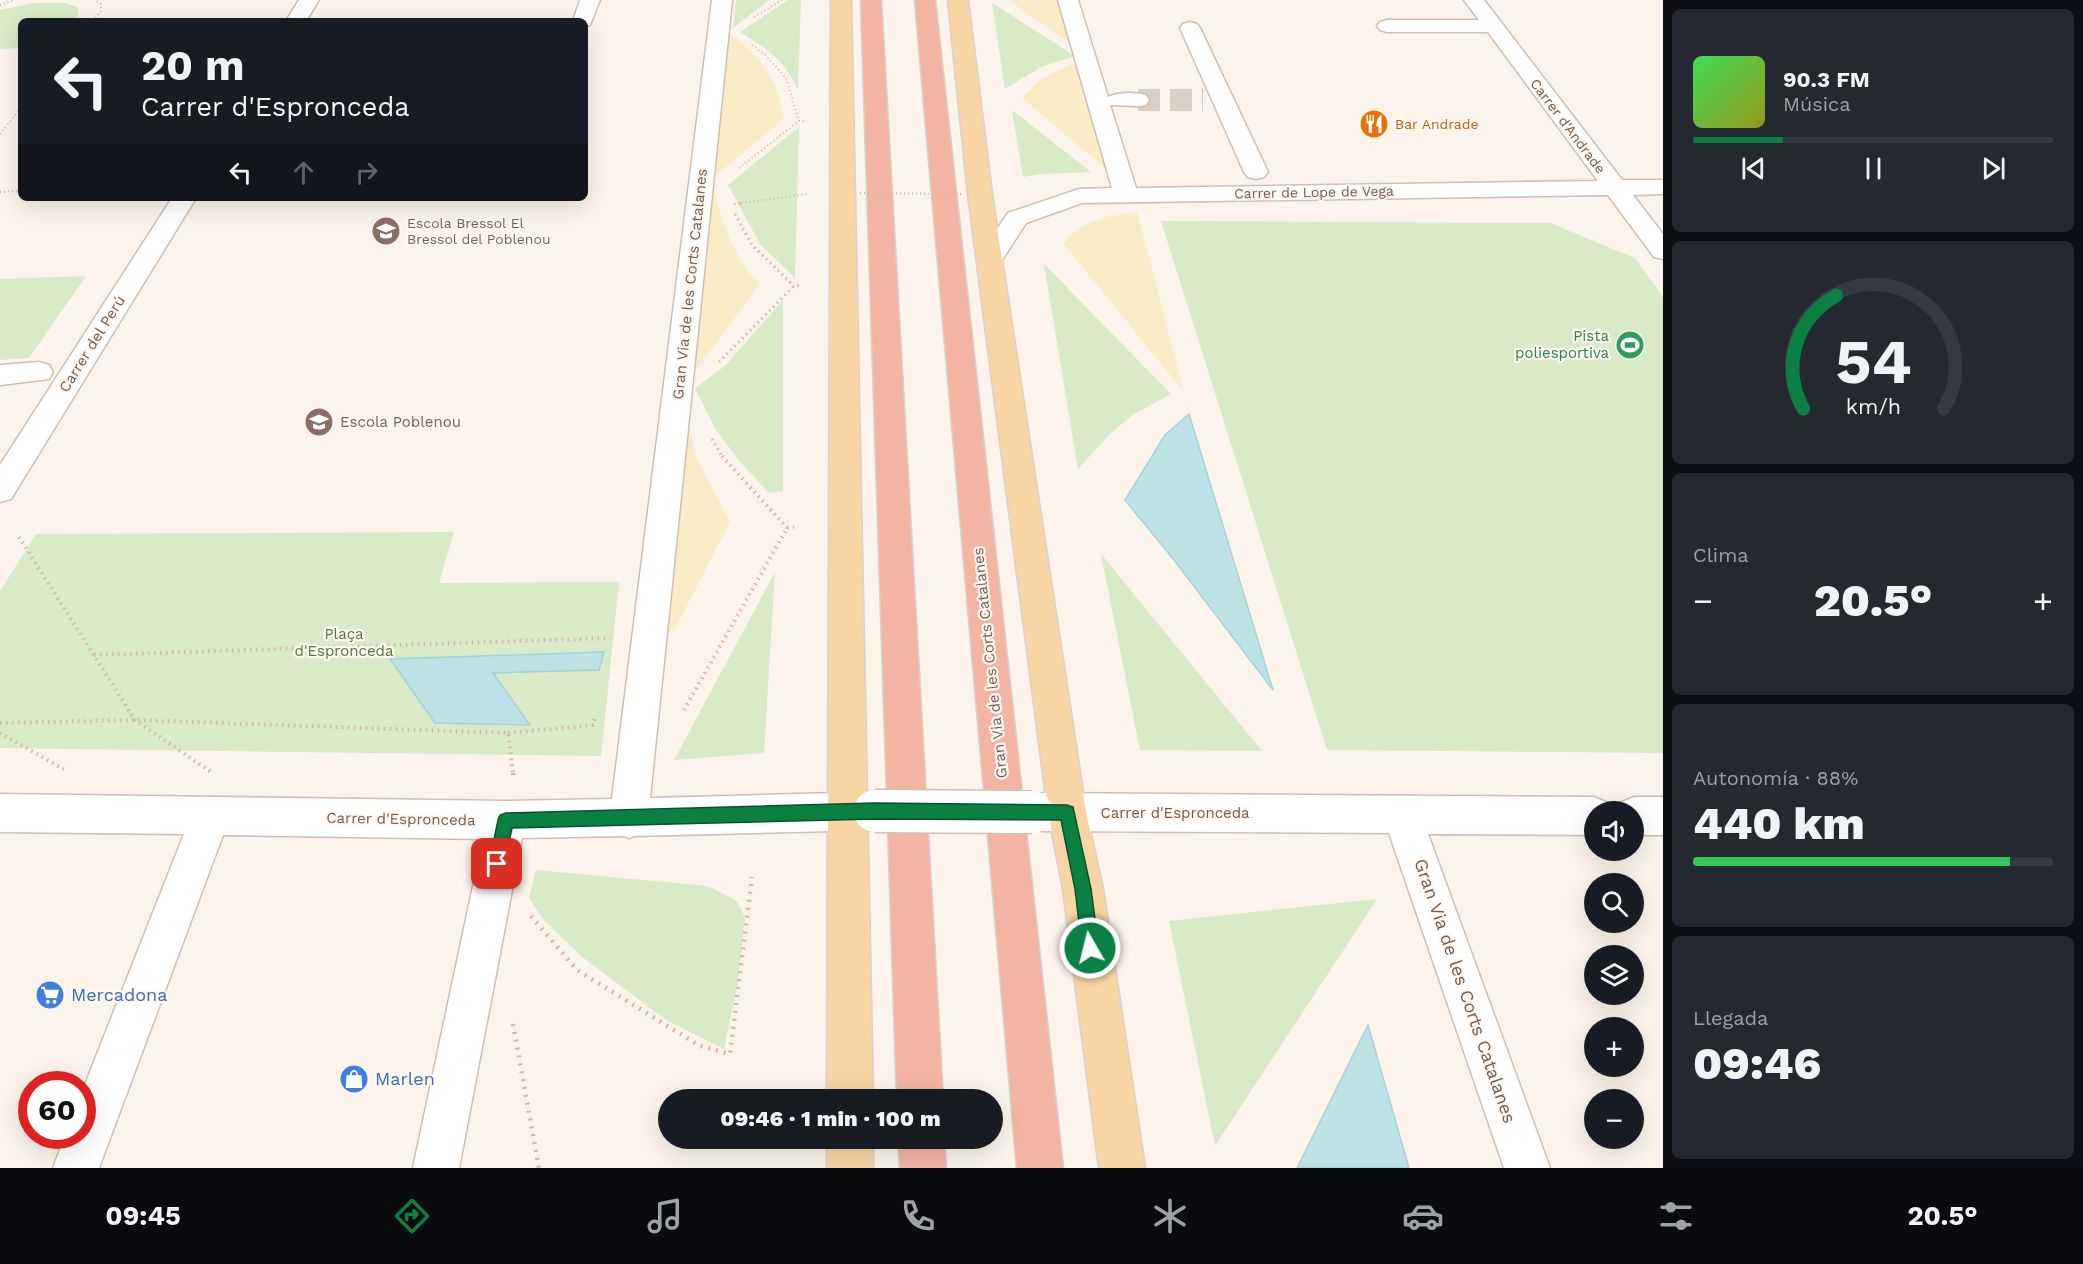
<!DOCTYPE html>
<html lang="es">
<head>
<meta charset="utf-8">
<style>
	:root { --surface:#171b24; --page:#242831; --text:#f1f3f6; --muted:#9ea1a6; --line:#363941; --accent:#0b8043 }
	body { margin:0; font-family:"Work Sans",sans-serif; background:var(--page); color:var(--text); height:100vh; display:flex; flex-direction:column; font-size:22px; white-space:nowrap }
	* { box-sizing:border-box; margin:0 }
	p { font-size:20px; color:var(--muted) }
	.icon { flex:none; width:33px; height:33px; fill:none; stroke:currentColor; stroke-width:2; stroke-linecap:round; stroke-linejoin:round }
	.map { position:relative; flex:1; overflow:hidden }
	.details { display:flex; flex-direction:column; gap:9px; padding:9px; background:#0d0f14; width:420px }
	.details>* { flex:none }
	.top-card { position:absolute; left:18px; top:18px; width:570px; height:183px; border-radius:9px; box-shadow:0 6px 24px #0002; background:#171b24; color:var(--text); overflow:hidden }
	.fabs { position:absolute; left:1584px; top:801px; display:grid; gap:12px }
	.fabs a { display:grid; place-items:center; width:60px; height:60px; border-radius:50%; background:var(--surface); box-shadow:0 6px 24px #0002; font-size:30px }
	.speed { position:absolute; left:18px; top:1071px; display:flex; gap:12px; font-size:30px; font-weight:700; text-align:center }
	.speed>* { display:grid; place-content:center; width:78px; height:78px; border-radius:50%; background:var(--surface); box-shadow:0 6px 24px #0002; line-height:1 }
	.speed .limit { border:9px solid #d22; background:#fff; color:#111 }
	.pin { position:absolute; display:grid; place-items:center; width:51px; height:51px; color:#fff; margin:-26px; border-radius:12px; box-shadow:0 3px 9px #0006 }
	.me { position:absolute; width:66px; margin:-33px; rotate:352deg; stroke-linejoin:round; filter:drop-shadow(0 0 4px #0008) }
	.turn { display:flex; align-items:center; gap:21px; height:126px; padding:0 24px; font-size:27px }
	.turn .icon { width:78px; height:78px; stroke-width:2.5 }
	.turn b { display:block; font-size:42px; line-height:51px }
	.lanes { display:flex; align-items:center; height:57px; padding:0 24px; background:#0003; justify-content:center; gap:30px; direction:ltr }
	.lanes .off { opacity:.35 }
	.big { font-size:45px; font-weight:800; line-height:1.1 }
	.details .widget { flex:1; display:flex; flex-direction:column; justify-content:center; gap:9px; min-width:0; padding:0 21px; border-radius:9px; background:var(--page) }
	.details .dial { align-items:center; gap:0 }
	.dial svg { height:156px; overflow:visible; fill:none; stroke:var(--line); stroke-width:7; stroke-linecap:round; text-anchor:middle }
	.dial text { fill:var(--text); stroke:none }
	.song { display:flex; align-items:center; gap:18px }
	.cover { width:72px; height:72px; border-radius:9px; background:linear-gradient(135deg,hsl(130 70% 55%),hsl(60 70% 35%)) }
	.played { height:6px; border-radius:3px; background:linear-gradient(90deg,var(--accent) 25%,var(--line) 25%) }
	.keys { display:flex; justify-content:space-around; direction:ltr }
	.heat { display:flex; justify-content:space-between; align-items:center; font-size:33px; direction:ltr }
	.charge { height:9px; border-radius:4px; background:linear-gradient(90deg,#34c759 88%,var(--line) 0) }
	.trip { position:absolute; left:658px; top:1089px; width:345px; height:60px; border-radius:30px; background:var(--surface); box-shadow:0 6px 24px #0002; font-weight:800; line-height:60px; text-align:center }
	.tab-bar { display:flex; height:96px; justify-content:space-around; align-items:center; background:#090b0e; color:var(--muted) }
	.tab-bar .icon { width:42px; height:42px }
	.tab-bar .current { color:var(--accent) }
	.tab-bar b { font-size:27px; color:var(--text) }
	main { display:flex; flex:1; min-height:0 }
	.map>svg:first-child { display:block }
	.green { fill:#d8eac8 }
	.sand { fill:#faecc6 }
	.water { fill:#bee3e6; stroke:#a5d3d8; stroke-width:1.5 }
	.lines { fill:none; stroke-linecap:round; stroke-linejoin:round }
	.minor-tunnel { stroke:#dbcec3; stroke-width:22; stroke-dasharray:22 10; stroke-linecap:butt }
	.minor-casing { stroke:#d1beb2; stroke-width:3 }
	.major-casing { stroke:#d9d1cd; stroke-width:3 }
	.highway-casing { stroke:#d9d1cd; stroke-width:3 }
	.path-far3 { stroke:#d7b5a5; stroke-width:2; stroke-dasharray:1 3; stroke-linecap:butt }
	.path-far2 { stroke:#d7b5a5; stroke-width:3; stroke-dasharray:1.5 4; stroke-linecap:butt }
	.path-far1 { stroke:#d7b5a5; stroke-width:4; stroke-dasharray:1.5 4.5; stroke-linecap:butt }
	.path { stroke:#d7b5a5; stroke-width:4.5; stroke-dasharray:2 6; stroke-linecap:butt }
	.minor { fill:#fff; fill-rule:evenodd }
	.major { fill:#f9d5a5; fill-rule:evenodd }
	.highway { fill:#f4b4a3; fill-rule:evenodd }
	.minor-bridge-casing { stroke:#d1beb2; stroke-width:45; stroke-linecap:butt }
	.path-bridge { stroke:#d7b5a5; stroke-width:2; stroke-dasharray:1 3; stroke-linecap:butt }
	.minor-bridge { stroke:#fff; stroke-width:42 }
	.route { fill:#0b8043; stroke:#07532c; stroke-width:1.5 }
	.labels { text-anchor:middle; stroke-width:4.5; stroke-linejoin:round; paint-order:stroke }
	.far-food-label { font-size:14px; fill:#c56008; stroke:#fff8f1; text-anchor:start }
	.far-street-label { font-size:14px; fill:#775a4d; stroke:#fff8f1 }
	.far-education-label { font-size:14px; fill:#785e54; stroke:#fff8f1; text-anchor:start }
	.street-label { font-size:15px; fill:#775a4d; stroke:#fff8f1 }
	.leisure-label { font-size:15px; fill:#27864d; stroke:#fff8f1; text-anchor:end }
	.education-label { font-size:15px; fill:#785e54; stroke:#fff8f1; text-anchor:start }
	.park-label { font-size:15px; fill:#557742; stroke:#fff8f1 }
	.near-street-label { font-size:18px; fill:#775a4d; stroke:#fff8f1 }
	.near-shop-label { font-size:18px; fill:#366cbe; stroke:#fff8f1; text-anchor:start }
</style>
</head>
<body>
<main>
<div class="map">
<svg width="1663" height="1168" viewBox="0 0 1663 1168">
	<rect width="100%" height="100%" fill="#fcf4ea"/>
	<g class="green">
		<polygon points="736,0 769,0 733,28"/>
		<path d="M788,0H801L798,90C784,59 767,49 740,32Z"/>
		<polygon points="34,3 65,3 78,7 79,14 74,21 21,21 21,48 0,49 0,10"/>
		<polygon points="992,3 1075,56 1043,66 1005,89"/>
		<polygon points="1012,110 1091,172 1043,174 1023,177"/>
		<polygon points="799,127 795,278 760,244 728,185"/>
		<polygon points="1161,221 1550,223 1635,258 1663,297 1663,753 1327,750"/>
		<polygon points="1044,264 1171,394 1134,414 1111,433 1078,469"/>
		<polygon points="86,276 29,358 0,360 0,279"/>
		<polygon points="783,300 783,491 769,493 741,463 716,430 695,388 725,366"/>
		<polygon points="454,532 439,583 619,582 601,756 0,748 0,591 36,534"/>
		<polygon points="1101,554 1262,751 1140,750"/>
		<polygon points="775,572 764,753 674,760"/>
		<polygon points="536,870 708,886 737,901 745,918 738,983 724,1049 666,1020 581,956 543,919 529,898"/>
		<polygon points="1377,899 1215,1146 1169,921"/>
	</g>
	<g class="sand">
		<polygon points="1008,0 1062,0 1074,46"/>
		<path d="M729,34C764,59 776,77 784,119L710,180Z"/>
		<polygon points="1077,62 1111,173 1022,98 1040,80"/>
		<path d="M714,187C722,228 733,253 759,285L693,374Z"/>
		<path d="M1137,212L1184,392L1063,243C1083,220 1107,216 1137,212Z"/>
		<polygon points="686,404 695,455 730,522 674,631 654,635"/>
	</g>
	<g class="water">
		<polygon points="1189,414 1273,690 1174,560 1125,500 1165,435"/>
		<polygon points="604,652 599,670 493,673 530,725 435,723 390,659"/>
		<polygon points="1368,1025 1409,1168 1297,1168"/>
	</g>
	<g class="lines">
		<polyline class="minor-tunnel" points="1138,100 1203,100"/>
		<g class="minor-casing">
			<g id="minor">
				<polygon points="299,0 319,0 306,21 286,21"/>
				<polygon points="580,0 600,0 590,25 585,26 585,21 573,21"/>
				<polygon points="712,0 732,0 650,798 874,792 888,798 893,811 888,824 874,830 634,836 629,838 624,836 522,838 459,1168 413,1168 483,839 223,835 99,1168 53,1168 65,1136 82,1136 82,1092 184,834 0,832 0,794 506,801 612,799"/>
				<path d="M1058,0H1078L1108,97C1118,92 1134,92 1146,95L1149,100L1146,105L1138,106L1110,105L1136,188L1598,181L1488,32H1387L1380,30L1377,26L1380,22L1387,20H1479L1464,0H1484L1622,180H1663V194L1633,195L1663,234V259L1654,257L1608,195L1082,203L1026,223L999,265L990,267L981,265L977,259L1008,213L1079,189L1112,188Z"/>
				<polygon points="1190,22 1197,24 1200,28 1268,172 1264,177 1256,179 1248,177 1244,172 1180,28 1183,24"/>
				<polygon points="172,198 196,198 11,499 0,502 0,465"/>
				<polygon points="39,362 49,365 53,372 49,379 0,385 0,365"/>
				<polygon points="1043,793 1594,797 1608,803 1611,812 1594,812 1594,835 1428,834 1550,1168 1504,1168 1389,833 1043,831 1029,825 1024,812 1029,799"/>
				<polygon points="1634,797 1663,797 1663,835 1634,835 1634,812 1617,812 1620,803"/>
			</g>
		</g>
		<g class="major-casing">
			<g id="major">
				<polygon points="831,0 851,0 873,1100 827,1100"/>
				<polygon points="948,0 968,0 992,194 1086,812 1103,889 1145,1168 1099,1168 1063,889 1048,812 968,194"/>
				<rect x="827" y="1138" width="46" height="30"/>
			</g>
		</g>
		<g class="highway-casing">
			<g id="highway">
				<polygon points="861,0 881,0 943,1100 897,1100"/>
				<polygon points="915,0 935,0 1063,1168 1017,1168"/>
				<polygon points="898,1138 944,1138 946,1168 900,1168"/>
			</g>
		</g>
		<g class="path-far3">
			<polyline points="0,5 13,0"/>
			<polyline points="754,17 782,0"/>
			<polyline points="93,21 101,11 101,4 95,0"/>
			<polyline points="752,45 765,55 786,78 799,121"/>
			<polyline points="0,134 21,108"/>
			<polyline points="739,168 799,121 804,121"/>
			<polyline points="0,192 21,191"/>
			<polyline points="734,204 807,194"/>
		</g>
		<g class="path-far2">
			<polyline points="734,204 744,203"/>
			<polyline points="735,214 752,245 794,286"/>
			<polyline points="719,362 794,286 800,285"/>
			<polyline points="712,439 723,458"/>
		</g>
		<g class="path-far1">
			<polyline points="722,456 787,528"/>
			<polyline points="787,528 794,527"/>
			<polyline points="19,537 135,720 211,772"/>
			<polyline points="94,655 610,638"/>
			<polyline points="684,710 787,528"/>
			<polyline points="0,723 135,720 508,733 513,774"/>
			<polyline points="0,733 65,770"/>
			<polyline points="508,733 593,725 596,715"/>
		</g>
		<g class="path">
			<polyline points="513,773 514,778"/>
			<polyline points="531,916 577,970 700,1046 730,1054 752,877"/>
			<polyline points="513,1024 539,1168"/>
		</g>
		<use href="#minor" class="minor"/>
		<use href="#major" class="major"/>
		<use href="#highway" class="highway"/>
		<g class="minor-bridge-casing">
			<polyline id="minor-bridge" points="875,811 1032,812"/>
		</g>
		<polyline class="path-bridge" points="860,193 961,194"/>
		<use href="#minor-bridge" class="minor-bridge"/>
	</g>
	<polygon class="route" points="875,803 1067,805 1073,807 1091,889 1099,948 1096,954 1090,957 1084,954 1082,948 1075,889 1061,820 875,819 512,828 503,870 497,872 491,870 489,864 498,820 500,815 506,813"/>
	<defs>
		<g id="restaurant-disc" transform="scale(1.5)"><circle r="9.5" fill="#e8710a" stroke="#fff8f1"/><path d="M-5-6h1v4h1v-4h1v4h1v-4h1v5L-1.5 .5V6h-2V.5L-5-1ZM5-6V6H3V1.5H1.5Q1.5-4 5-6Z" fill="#fff"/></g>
		<g id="school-disc" transform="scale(1.5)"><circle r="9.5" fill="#8d6e63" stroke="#fff8f1"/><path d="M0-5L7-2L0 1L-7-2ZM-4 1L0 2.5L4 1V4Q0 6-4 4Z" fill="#fff"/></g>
		<g id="stadium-disc" transform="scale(1.5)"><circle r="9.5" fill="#2e9e5b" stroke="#fff8f1"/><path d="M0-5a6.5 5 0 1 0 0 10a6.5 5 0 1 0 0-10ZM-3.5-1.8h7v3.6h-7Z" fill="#fff"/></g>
		<g id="supermarket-disc" transform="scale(1.5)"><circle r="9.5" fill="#3f7fe0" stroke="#fff8f1"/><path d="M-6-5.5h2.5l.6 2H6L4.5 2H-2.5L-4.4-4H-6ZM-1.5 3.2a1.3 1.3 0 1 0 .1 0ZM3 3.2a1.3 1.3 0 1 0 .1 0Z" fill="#fff"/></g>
		<g id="shop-disc" transform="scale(1.5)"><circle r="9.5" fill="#3f7fe0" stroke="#fff8f1"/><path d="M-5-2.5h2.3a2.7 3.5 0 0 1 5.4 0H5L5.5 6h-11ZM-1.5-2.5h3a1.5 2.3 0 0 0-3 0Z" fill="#fff"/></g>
	</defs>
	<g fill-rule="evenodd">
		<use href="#restaurant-disc" x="1374" y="124"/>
		<use href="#school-disc" x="386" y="231"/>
		<use href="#stadium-disc" x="1630" y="345"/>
		<use href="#school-disc" x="319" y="422"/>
		<use href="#supermarket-disc" x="50" y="995"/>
		<use href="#shop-disc" x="354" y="1079"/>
	</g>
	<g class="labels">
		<g class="far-food-label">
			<text x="1395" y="129">Bar Andrade</text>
		</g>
		<g class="far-street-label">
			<text transform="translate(1568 126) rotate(53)" y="5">Carrer d'Andrade</text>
			<text transform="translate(1314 192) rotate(-1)" y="5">Carrer de Lope de Vega</text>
		</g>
		<g class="far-education-label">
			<text x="407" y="228">Escola Bressol El<tspan x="407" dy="16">Bressol del Poblenou</tspan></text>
		</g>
		<g class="street-label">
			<text transform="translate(690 284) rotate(-84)" y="5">Gran Via de les Corts Catalanes</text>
			<text transform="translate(92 344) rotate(-58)" y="5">Carrer del Perú</text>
			<text transform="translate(990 663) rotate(-96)" y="5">Gran Via de les Corts Catalanes</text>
			<text x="1175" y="818">Carrer d'Espronceda</text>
			<text transform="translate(401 819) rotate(1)" y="5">Carrer d'Espronceda</text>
		</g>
		<g class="leisure-label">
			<text x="1609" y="341">Pista<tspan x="1609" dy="17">poliesportiva</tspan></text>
		</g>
		<g class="education-label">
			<text x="340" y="427">Escola Poblenou</text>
		</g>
		<g class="park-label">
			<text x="344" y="639">Plaça<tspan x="344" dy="17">d'Espronceda</tspan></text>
		</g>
		<g class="near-street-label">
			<text transform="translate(1465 991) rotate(71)" y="6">Gran Via de les Corts Catalanes</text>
		</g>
		<g class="near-shop-label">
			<text x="71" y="1001">Mercadona</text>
			<text x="375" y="1085">Marlen</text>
		</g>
	</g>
</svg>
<div class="fabs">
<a><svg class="icon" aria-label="sound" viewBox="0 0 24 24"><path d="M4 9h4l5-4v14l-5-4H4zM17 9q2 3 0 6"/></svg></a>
<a><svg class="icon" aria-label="search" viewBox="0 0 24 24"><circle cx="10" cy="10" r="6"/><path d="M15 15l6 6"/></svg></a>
<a><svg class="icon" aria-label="layers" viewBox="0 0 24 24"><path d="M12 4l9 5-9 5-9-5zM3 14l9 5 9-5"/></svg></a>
<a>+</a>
<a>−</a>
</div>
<div class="speed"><div class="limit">60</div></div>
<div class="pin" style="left:497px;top:864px;background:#d93025"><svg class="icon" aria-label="arrive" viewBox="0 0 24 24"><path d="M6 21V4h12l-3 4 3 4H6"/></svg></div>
<svg class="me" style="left:1090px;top:948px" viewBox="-20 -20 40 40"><circle r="17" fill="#0b8043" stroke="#fff" stroke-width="3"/><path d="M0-11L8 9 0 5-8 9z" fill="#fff"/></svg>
<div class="trip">09:46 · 1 min · 100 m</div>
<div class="top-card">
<div class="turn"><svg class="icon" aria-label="left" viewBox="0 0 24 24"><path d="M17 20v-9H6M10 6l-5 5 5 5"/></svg><div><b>20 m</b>Carrer d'Espronceda</div></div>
<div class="lanes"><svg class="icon" aria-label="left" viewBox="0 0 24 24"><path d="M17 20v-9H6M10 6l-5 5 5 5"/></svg><svg class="icon off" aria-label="ahead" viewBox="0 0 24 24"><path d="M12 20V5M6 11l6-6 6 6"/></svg><svg class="icon off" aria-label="right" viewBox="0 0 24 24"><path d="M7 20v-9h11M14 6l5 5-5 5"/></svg></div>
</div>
</div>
<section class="details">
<div class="widget">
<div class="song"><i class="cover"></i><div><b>90.3 FM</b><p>Música</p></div></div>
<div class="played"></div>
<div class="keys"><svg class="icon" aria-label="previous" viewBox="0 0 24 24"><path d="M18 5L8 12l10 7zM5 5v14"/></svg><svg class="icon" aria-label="pause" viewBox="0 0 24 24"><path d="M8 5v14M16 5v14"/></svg><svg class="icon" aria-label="next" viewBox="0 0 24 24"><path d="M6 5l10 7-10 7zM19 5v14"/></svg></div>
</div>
<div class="widget dial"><svg viewBox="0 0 100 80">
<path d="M14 69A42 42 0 1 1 86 69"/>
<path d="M14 69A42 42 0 0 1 31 11" stroke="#0b8043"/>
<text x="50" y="56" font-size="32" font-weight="700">54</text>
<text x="50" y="72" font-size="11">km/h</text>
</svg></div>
<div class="widget"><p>Clima</p>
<div class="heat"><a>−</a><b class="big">20.5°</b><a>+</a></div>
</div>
<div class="widget"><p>Autonomía · 88%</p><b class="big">440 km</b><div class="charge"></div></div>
<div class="widget"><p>Llegada</p><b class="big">09:46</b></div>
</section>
</main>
<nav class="tab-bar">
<b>09:45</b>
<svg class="icon current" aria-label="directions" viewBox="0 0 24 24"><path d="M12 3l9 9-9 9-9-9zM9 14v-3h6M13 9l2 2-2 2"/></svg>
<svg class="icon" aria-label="music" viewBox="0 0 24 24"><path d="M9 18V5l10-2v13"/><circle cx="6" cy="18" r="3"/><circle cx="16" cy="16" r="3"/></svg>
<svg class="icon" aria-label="phone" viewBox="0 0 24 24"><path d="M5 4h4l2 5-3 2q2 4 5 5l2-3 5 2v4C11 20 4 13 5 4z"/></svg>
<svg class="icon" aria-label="climate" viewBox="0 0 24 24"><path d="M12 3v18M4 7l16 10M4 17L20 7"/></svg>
<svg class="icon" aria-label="car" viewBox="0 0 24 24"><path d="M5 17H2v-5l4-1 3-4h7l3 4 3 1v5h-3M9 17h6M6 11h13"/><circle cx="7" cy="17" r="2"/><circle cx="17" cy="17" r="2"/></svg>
<svg class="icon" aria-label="filters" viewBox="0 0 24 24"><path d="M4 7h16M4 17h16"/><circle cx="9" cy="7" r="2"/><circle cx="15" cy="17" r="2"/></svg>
<b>20.5°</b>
</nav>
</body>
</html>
